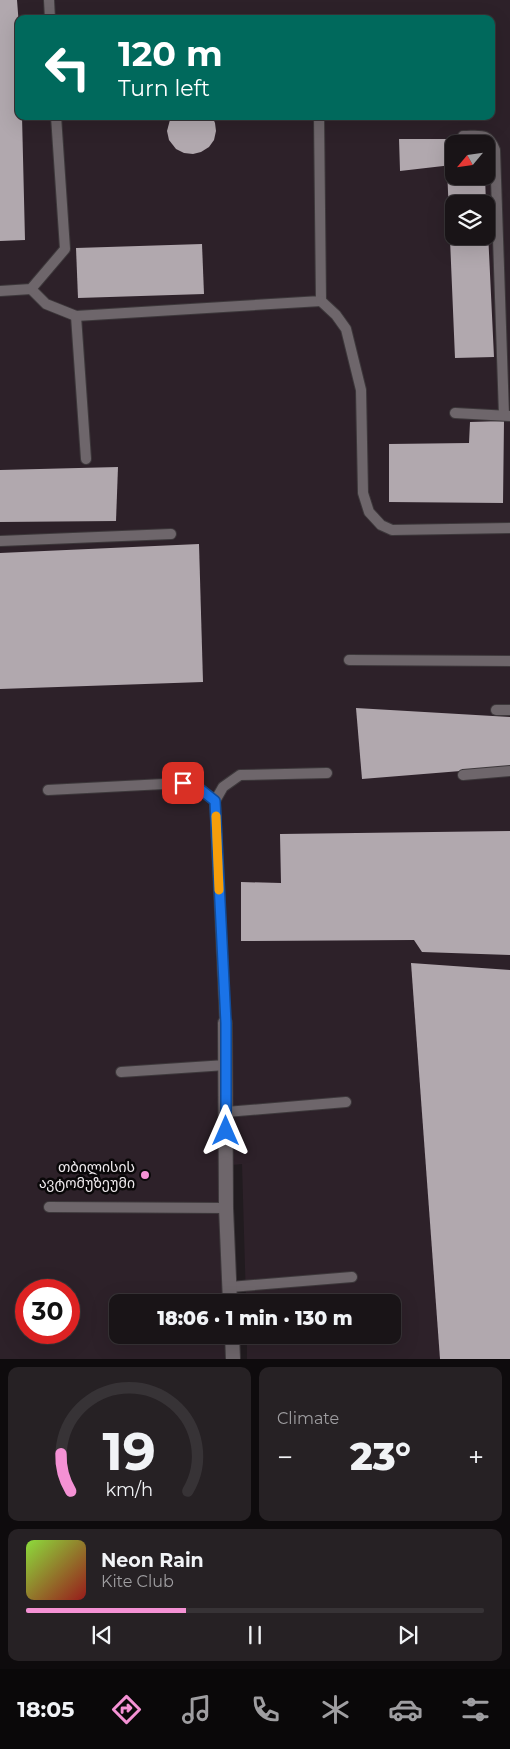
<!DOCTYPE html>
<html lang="en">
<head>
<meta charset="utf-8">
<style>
	:root { --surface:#191417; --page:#262124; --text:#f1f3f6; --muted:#9f9ea1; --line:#373336; --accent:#f491d4 }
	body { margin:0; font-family:Montserrat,"Noto Sans Georgian",sans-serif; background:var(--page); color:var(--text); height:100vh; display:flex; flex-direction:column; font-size:19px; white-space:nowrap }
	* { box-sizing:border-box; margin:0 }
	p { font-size:16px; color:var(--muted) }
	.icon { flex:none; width:28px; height:28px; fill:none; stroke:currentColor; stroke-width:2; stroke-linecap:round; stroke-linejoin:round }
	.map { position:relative; height:1359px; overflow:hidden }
	.details { display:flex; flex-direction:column; gap:8px; padding:8px; background:#0e0b0d; flex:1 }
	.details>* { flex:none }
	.hud { position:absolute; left:15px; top:15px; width:480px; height:105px; border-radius:10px; box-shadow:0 5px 20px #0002,0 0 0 1px var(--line); background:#00695c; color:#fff; overflow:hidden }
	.needle { width:32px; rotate:241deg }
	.tools { position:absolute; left:445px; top:135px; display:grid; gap:10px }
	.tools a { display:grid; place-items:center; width:50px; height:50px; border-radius:10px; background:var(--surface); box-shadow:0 5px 20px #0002,0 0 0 1px var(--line); font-size:25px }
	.speed { position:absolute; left:15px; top:1279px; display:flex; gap:10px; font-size:25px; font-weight:700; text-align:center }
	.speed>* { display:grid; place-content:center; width:65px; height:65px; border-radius:50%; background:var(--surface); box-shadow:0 5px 20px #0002,0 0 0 1px var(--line); line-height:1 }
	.speed .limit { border:8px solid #d22; background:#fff; color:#111 }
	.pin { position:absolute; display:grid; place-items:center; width:42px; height:42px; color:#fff; margin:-21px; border-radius:10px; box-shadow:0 2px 8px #0006 }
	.me { position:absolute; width:55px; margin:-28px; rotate:0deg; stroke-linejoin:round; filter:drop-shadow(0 0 4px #0008) }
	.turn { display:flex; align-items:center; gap:18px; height:105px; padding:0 20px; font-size:22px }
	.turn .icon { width:65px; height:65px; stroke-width:2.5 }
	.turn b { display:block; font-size:35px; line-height:42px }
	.big { font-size:38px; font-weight:800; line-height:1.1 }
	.details .widget { flex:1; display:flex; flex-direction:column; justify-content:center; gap:8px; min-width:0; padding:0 18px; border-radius:10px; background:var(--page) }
	.details .dial { align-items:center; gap:0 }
	.dial svg { height:130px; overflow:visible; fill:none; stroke:var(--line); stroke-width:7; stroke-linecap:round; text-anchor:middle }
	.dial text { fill:var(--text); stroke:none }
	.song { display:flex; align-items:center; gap:15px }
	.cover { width:60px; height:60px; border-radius:8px; background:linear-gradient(135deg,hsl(90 70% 55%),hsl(0 70% 35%)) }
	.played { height:5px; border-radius:2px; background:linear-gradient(90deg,var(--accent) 35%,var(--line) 35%) }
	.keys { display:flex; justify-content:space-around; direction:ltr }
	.heat { display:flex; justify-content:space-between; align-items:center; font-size:28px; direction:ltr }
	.details .tiles { flex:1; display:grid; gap:8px; grid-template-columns:1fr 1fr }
	.widget:last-child { grid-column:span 2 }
	.trip { position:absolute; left:109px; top:1294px; width:292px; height:50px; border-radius:10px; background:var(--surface); box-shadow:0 5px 20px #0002,0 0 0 1px var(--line); font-weight:800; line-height:50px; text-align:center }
	.tabs { display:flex; height:80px; justify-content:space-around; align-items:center; background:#0a0809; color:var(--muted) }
	.tabs .icon { width:35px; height:35px }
	.tabs .on { color:var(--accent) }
	.tabs b { font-size:22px; color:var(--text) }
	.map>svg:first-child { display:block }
	.built { fill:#2d2129; fill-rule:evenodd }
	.building { fill:#b1a8ae }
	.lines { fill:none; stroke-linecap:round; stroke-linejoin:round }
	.service-casing { stroke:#3d383b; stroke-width:12 }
	.minor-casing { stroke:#3d383b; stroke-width:16 }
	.service { stroke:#6e666b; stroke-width:10 }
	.minor { stroke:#6e666b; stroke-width:14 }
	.route-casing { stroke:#114b97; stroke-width:12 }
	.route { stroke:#1a73e8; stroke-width:9 }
	.slow { stroke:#f59e0b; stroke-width:9 }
	.poi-dot { fill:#f491d4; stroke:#090708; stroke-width:2 }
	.labels { text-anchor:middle; stroke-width:5; stroke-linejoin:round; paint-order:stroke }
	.poi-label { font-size:14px; fill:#efeaed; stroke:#090708; text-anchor:end }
</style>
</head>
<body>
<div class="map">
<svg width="510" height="1359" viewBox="0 0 510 1359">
	<rect width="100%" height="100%" fill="#211b1f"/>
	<path class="built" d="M0,0H510V1359H247V1335H392V1302H246L242,1164L223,1166V1302H118V1335H216L223,1340L227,1359H0ZM19,19H491V116H19ZM454,144H486V176H454ZM454,204H486V236H454ZM26,1290H69V1332H26Z"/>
	<g class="building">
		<polygon points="0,0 17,0 19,26 19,116 22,116 25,240 0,241"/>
		<polygon points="171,116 212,116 215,123 216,131 214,140 209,147 201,152 193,154 184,153 176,149 169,140 167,131"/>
		<polygon points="399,139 451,139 452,165 400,171"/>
		<polygon points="447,168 454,168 454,176 485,176 486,204 454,204 454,236 486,236 486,232 488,232 494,357 455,358"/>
		<polygon points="202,244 204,294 78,298 76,248"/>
		<polygon points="504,421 503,503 389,502 389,444 469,443 470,422"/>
		<polygon points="118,467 116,521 0,522 0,470"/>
		<polygon points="199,544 203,682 0,689 0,553"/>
		<polygon points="356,708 510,717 510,767 362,779"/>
		<polygon points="510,831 510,955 422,952 414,940 241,941 241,882 281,883 280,834"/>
		<polygon points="411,963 510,970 510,1359 440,1359"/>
	</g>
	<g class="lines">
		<g class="service-casing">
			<g id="service">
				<polyline points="49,0 50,19"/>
				<path d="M463,136C480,136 488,132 495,150L504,415"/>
				<polyline points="31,289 46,304 76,316 321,301 319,116"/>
				<polyline points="0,291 31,289 65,249 56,116"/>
				<polyline points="321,301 336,315 346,329 361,390 363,493 369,512 381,525 392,530 510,528"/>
				<polyline points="76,316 86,459"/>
				<polyline points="455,413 509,416"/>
				<polyline points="0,541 171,534"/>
				<polyline points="349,660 510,661"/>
				<polyline points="496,710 510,710"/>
				<polyline points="463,775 510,771"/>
				<polyline points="48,790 183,783 200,789 215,801"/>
				<polyline points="225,1023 215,801 223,787 240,775 327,773"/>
				<polyline points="121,1072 226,1065"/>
				<polyline points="226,1112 346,1102"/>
				<polyline points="49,1207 226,1208"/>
				<polyline points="230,1287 352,1277"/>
			</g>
		</g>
		<g class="minor-casing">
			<g id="minor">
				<polyline points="225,1023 226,1208 230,1302"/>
				<polyline points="232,1335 233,1359"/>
			</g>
		</g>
		<use href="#service" class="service"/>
		<use href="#minor" class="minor"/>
	</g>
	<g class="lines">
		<g class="route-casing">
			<polyline id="route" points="183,783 200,789 215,801 226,1023 226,1131"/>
		</g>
		<use href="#route" class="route"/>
		<polyline class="slow" points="216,816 219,890"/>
	</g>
	<circle class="poi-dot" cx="145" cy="1175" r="5"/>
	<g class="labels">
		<g class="poi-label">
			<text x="135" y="1172">თბილისის<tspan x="135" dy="16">ავტომუზეუმი</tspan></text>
		</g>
	</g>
</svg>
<div class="tools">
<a><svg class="needle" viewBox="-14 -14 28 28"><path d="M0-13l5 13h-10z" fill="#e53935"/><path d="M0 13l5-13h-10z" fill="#9f9ea1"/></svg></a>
<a><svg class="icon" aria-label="layers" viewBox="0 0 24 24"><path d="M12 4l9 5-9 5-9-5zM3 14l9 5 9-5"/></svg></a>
</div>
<div class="speed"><div class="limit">30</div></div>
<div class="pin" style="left:183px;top:783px;background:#d93025"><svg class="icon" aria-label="arrive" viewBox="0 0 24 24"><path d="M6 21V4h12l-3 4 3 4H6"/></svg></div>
<svg class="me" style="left:226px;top:1131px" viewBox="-20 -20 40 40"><path d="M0-17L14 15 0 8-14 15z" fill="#1a73e8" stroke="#fff" stroke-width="4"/></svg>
<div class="trip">18:06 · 1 min · 130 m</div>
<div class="hud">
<div class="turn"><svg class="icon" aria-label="left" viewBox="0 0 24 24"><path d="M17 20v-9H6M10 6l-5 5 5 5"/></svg><div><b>120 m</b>Turn left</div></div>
</div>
</div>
<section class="details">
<div class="tiles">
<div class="widget dial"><svg viewBox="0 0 100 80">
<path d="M14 69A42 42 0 1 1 86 69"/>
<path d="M14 69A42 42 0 0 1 8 46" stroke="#f491d4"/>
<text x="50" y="56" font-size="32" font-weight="700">19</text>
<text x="50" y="72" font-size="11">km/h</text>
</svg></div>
<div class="widget"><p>Climate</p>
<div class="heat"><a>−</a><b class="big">23°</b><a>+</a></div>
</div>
<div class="widget">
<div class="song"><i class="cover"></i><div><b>Neon Rain</b><p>Kite Club</p></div></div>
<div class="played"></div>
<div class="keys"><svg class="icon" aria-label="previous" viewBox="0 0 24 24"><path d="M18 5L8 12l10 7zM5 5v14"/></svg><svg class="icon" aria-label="pause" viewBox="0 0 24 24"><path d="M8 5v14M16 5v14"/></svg><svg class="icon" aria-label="next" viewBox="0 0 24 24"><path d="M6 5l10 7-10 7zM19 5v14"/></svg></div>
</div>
</div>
</section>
<nav class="tabs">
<b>18:05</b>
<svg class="icon on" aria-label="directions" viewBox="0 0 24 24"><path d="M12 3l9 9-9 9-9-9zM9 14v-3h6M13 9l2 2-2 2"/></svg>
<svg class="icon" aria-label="music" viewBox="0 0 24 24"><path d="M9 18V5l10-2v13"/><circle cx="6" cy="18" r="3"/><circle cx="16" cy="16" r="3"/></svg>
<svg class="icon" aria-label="phone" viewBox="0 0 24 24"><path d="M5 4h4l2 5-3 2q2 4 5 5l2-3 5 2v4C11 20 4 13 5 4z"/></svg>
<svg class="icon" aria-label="climate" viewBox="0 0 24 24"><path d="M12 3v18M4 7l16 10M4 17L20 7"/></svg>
<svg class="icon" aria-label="car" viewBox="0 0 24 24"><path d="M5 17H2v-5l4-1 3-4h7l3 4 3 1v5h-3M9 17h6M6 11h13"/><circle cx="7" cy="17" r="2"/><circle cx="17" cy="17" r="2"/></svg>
<svg class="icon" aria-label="filters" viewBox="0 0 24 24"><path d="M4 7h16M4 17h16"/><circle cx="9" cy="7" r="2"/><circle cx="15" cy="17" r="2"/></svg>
</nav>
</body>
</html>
